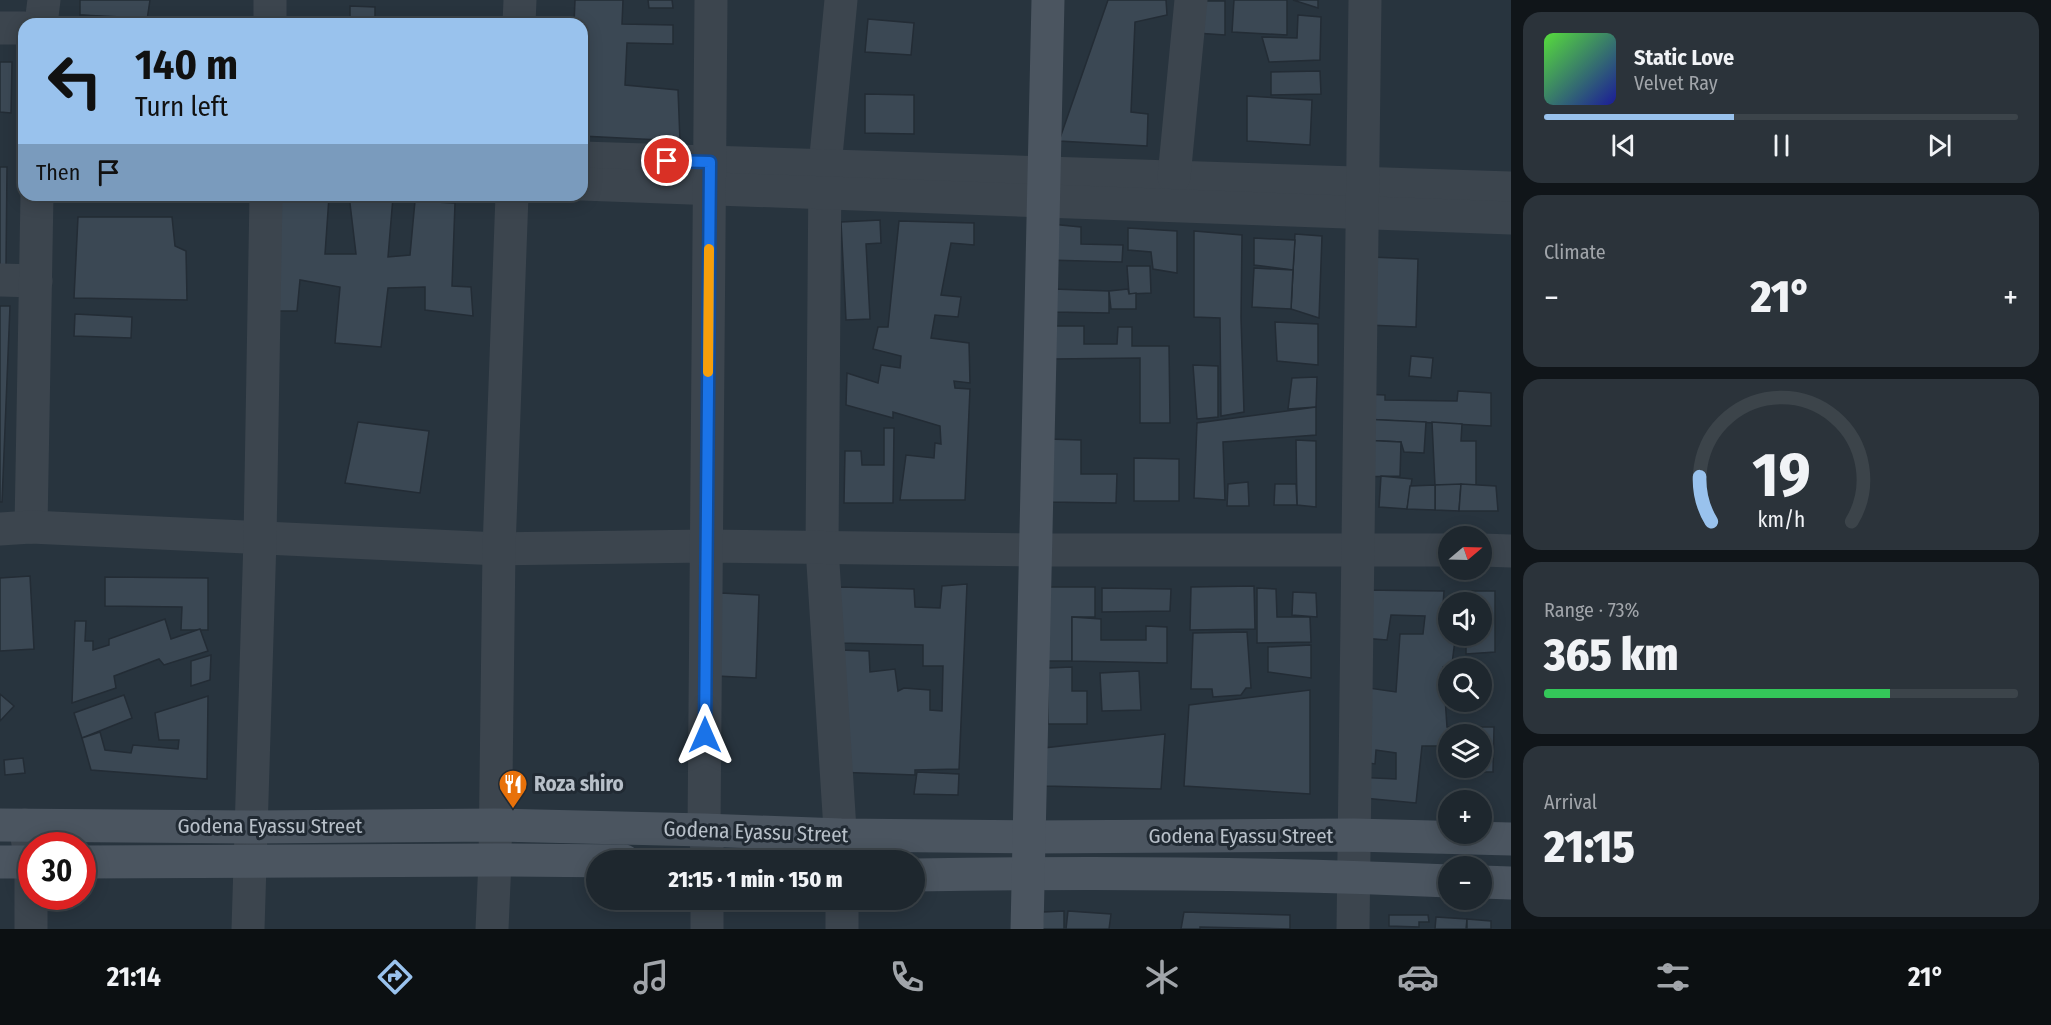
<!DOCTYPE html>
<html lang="en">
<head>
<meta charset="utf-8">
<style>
	:root { --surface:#1e272e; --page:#2b333a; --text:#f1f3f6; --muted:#a1a5aa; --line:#3c444a; --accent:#99c2ed }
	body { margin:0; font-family:"Fira Sans Condensed",sans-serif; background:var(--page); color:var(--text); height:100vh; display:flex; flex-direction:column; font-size:22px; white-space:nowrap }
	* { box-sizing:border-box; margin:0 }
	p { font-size:20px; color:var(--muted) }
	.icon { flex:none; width:33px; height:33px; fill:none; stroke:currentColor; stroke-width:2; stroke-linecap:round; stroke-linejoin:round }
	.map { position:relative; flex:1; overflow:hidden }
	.drawer { display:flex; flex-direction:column; gap:12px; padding:12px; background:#101519; width:540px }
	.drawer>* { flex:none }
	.guide { position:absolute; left:18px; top:18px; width:570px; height:183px; border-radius:18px; box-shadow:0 3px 15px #0003,0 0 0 2px var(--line); background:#99c2ed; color:#111; overflow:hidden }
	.needle { width:39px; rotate:71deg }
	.fabs { position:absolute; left:1438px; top:526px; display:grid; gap:12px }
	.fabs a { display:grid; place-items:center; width:54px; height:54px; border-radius:50%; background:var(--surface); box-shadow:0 3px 15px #0003,0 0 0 2px var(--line); font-size:30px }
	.speed { position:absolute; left:18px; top:832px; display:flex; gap:12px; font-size:30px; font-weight:700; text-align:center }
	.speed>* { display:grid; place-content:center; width:78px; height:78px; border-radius:50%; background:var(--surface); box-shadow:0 3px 15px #0003,0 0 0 2px var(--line); line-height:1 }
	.speed .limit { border:9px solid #d22; background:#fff; color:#111 }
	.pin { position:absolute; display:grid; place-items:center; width:51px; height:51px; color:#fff; margin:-26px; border:3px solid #fff; border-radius:50%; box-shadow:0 2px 6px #0007 }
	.me { position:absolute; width:66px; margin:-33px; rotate:0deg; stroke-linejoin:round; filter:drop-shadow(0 0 4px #0008) }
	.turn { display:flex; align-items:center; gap:21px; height:126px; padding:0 18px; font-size:27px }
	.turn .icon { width:78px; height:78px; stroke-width:2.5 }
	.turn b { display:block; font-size:42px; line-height:51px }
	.then { display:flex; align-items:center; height:57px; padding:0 18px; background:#0003; gap:12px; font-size:22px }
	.big { font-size:45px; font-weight:800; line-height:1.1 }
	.drawer .tile { flex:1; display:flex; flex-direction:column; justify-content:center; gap:9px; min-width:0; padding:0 21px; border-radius:18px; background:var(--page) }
	.drawer .dial { align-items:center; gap:0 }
	.dial svg { height:156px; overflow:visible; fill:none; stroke:var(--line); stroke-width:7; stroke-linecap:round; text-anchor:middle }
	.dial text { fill:var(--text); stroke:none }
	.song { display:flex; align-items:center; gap:18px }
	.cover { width:72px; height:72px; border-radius:9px; background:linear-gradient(135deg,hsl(110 70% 55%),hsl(240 70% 35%)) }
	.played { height:6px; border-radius:3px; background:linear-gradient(90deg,var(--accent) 40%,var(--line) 40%) }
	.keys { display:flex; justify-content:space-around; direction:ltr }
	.heat { display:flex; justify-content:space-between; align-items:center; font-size:33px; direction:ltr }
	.charge { height:9px; border-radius:4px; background:linear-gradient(90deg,#34c759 73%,var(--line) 0) }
	.trip { position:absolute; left:586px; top:850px; width:339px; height:60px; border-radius:30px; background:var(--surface); box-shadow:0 3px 15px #0003,0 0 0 2px var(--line); font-weight:800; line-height:60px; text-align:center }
	.dock { display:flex; height:96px; justify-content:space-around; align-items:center; background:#0c1012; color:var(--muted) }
	.dock .icon { width:42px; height:42px }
	.dock .active { color:var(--accent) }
	.dock b { font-size:27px; color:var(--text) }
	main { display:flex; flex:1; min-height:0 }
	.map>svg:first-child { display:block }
	.building { fill:#3b4854; stroke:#232c35; stroke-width:1.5 }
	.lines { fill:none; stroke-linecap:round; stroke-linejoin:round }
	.street { stroke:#3c454e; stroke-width:33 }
	.secondary { stroke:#4b5560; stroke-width:33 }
	.route-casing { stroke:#114b97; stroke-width:15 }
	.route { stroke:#1a73e8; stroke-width:10 }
	.slow { stroke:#f59e0b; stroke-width:10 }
	.labels { text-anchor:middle; stroke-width:6; stroke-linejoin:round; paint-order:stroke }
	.poi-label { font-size:21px; font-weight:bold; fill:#b8c0c9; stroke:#212a33; text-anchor:start }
	.street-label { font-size:21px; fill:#b8c0c9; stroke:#212a33 }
</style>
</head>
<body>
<main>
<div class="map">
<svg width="1511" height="929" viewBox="0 0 1511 929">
	<rect width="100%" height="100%" fill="#28343e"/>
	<g class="building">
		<polygon points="80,0 150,0 147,20 80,15"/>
		<polygon points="575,0 623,0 622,24 673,25 673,44 627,43 625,85 678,90 680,141 582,136 582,24 574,24"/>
		<polygon points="648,0 672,0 673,8 649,8"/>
		<polygon points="1108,0 1166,0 1167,15 1135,22 1131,112 1148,114 1147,146 1059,141"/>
		<polygon points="1234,0 1287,0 1287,35 1232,32"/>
		<polygon points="1293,0 1318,0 1318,8"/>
		<polygon points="1199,1 1225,1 1225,35 1196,33"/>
		<polygon points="350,6 375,7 375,24 350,24"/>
		<polygon points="80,15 121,17 120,24 80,24"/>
		<polygon points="1298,15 1321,17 1320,60 1269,62 1262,37 1297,38"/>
		<polygon points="868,19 914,23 911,55 865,52"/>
		<polygon points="0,62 12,62 11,113 0,112"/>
		<polygon points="1320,71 1321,94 1271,95 1271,72"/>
		<polygon points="865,94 914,95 914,134 865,133"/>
		<polygon points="1247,96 1312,100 1310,145 1247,141"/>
		<polygon points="0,167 7,167 6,266 0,266"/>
		<polygon points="270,195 314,195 329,197 325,254 356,254 349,195 393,197 388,257 410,255 415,201 455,203 452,286 471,287 473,316 425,310 425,287 388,288 381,347 335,343 340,287 300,280 297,311 268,311"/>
		<polygon points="78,217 172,217 175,246 186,251 187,300 74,298"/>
		<polygon points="880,220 881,243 866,244 870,319 846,320 841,222"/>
		<polygon points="899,221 974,223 974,245 951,243 941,295 961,297 958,317 935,315 931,338 969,343 970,383 954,381 955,388 970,389 965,500 900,500 906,455 934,458 935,443 941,444 940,426 893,412 893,418 846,405 847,373 878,383 881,365 900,368 901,356 873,349 878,327 888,327"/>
		<polygon points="1050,224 1081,227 1081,244 1123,245 1122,262 1047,260"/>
		<polygon points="1128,228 1177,231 1177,273 1153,269 1151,252 1128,250"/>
		<polygon points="1194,231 1242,235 1241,318 1244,412 1221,416 1220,318 1194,317"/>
		<polygon points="1295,234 1322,236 1319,318 1291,309"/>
		<polygon points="1254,238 1295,240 1293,270 1254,265"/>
		<polygon points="1370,257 1418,259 1416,327 1367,325"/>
		<polygon points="1127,266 1150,266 1151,293 1129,294"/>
		<polygon points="1254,268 1293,270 1291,309 1252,307"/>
		<polygon points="1053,289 1109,291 1109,313 1053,312"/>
		<polygon points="1128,289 1129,294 1136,293 1136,309 1111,309 1109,291"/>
		<polygon points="0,306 10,306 2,502 0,502"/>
		<polygon points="75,314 132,317 131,338 74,336"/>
		<polygon points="1275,322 1318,324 1318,365 1277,361"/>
		<polygon points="1052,326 1084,326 1084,344 1117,344 1118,327 1132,327 1132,346 1169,346 1170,423 1140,423 1140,358 1053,359"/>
		<polygon points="1411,356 1433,358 1431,378 1409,376"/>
		<polygon points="1193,365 1218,366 1218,417 1197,419"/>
		<polygon points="1317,377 1316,407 1288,409 1292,378"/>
		<polygon points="1458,391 1491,393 1491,426 1362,419 1362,394 1385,395 1385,400 1457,401"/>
		<polygon points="1316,407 1316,435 1223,442 1225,500 1194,498 1197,423"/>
		<polygon points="1362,419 1426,422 1424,453 1404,452 1401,442 1361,440"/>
		<polygon points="358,422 429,431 420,493 345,483"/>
		<polygon points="1432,422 1462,424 1461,441 1476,441 1476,485 1435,485"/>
		<polygon points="884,428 894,428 893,503 844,503 845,451 861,451 862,465 884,465"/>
		<polygon points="1047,439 1081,440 1081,474 1117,474 1116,503 1046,502"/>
		<polygon points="1296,440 1316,441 1316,507 1297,505"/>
		<polygon points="1361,440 1401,442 1400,476 1357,477"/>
		<polygon points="1134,458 1179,459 1179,501 1134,501"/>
		<polygon points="1381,476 1412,479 1407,509 1379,507"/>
		<polygon points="1248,482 1249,506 1227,506 1228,484"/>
		<polygon points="1275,484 1296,484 1297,505 1274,505"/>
		<polygon points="1461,484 1459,511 1435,510 1435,485"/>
		<polygon points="1461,484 1496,486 1498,511 1459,511"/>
		<polygon points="1435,485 1435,510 1407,509 1410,486"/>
		<polygon points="30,576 34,649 0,651 0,578"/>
		<polygon points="105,577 208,578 208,630 181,630 182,607 105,606"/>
		<polygon points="967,584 959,769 915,770 915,775 835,772 839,650 869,651 870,672 895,669 898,691 904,688 930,690 930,710 942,711 943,666 923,666 923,645 840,643 840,587 914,589 915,607 940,608 942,586"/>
		<polygon points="1254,586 1255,629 1190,630 1191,587"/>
		<polygon points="1047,587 1095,587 1095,617 1072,617 1072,661 1048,661"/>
		<polygon points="1102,588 1171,589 1170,611 1102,612"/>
		<polygon points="1257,588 1276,589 1277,617 1310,617 1311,642 1257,643"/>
		<polygon points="1362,590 1444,591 1442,619 1449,619 1449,636 1482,636 1482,603 1467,603 1468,591 1495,591 1495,652 1466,654 1466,638 1455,640 1452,664 1443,667 1447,727 1494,727 1493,772 1469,772 1469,768 1482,768 1482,735 1449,735 1449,746 1422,746 1416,803 1353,797 1354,777 1396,779 1396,753 1376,750 1375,764 1356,761 1362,687 1396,692 1400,634 1423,634 1425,616 1391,615 1387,640 1362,638"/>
		<polygon points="1293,592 1316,593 1317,617 1292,615"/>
		<polygon points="721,593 759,595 756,678 717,676"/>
		<polygon points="1072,617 1101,619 1101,640 1146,640 1146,626 1167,627 1167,663 1072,661"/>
		<polygon points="165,619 171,639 200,629 208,651 164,665 159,659 114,676 116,688 72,703 75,621 86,621 85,641 93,641 93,650 109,645 109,639"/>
		<polygon points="1247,632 1251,688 1246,688 1241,695 1213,697 1212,689 1191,689 1193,633"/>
		<polygon points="1311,645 1311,678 1268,672 1268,647"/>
		<polygon points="211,655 210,680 191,686 191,661"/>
		<polygon points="1072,667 1072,691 1087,691 1087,724 1048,724 1048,668"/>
		<polygon points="1139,671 1141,710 1102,711 1100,673"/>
		<polygon points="1310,690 1310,794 1184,786 1189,705"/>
		<polygon points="0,694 14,706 0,721"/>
		<polygon points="124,695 132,718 82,738 74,713"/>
		<polygon points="208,696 207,779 91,770 82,738 100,732 105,750 131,753 133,745 178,749 179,740 159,740 155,713"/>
		<polygon points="1165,734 1161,789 1045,786 1044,748"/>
		<polygon points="23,758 25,773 5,775 4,760"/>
		<polygon points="917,772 959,774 958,795 914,794"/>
		<polygon points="1064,911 1064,929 1042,929 1043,912"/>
		<polygon points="1068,911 1111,914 1109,929 1066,929"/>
		<polygon points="1184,912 1290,915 1290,929 1200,927 1200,929 1181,929"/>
		<polygon points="1389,915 1428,915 1429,922 1419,922 1419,927 1389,926"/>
		<polygon points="1436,917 1467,919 1466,929 1435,929"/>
		<polygon points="1467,919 1491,921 1491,929 1467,929"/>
	</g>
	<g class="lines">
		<g class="street">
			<polyline points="841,0 825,166 822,548 842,861"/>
			<polyline points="41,24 44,0"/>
			<polyline points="270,24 270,0"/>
			<polyline points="519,24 520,0"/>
			<polyline points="0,28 24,28"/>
			<polyline points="582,158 1511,188"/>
			<polyline points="1174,177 1191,0"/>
			<polyline points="582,184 1511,218"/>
			<polyline points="0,280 36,281"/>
			<polyline points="31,527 37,195"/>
			<polyline points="0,529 31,527 499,549 707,546 1036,550 1449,550"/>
			<polyline points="1482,550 1511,551"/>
			<polyline points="25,825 31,862 31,929"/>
			<polyline points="709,861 704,830 711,0"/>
			<polyline points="248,929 260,539 266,195"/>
			<polyline points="492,929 495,860 499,549 512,195"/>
			<polyline points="707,929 707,900"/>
			<polyline points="842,929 842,900"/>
			<polyline points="1353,929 1365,0"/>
		</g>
		<g class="secondary">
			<polyline points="0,825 252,827 495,825 704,830 841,835 1030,837 1354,835 1511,839"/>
			<polyline points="0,862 32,862"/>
			<polyline points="82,862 495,860 624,861"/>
			<path d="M915,875C1093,872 1271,873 1449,881"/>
			<polyline points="1482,882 1511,883"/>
			<polyline points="1027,929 1048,0"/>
		</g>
	</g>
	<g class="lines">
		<g class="route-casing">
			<polyline id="route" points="667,161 710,162 705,735"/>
		</g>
		<use href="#route" class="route"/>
		<polyline class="slow" points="708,372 709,249"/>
	</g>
	<defs>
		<g id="restaurant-pin" transform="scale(1.5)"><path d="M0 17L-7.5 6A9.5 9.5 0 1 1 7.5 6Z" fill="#e8710a" stroke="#212a33"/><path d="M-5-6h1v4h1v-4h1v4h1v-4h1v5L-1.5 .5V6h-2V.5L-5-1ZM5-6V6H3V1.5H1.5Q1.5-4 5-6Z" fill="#fff"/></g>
	</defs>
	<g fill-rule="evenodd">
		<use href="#restaurant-pin" x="513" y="784"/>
	</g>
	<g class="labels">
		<g class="poi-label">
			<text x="534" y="791">Roza shiro</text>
		</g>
		<g class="street-label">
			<text x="270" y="833">Godena Eyassu Street</text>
			<text transform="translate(756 832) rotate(2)" y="7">Godena Eyassu Street</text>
			<text x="1241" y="843">Godena Eyassu Street</text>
		</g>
	</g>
</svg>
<div class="fabs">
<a><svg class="needle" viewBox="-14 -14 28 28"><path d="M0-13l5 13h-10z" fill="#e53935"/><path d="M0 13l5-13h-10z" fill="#a1a5aa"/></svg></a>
<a><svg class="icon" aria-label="sound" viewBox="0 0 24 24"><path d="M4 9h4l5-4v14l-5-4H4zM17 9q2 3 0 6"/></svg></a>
<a><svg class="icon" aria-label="search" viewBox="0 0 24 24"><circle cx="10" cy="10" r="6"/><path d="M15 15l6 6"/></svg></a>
<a><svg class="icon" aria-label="layers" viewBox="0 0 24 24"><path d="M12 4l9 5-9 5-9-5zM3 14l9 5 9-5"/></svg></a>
<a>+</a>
<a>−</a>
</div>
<div class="speed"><div class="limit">30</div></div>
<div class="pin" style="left:667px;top:161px;background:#d93025"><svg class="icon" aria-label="arrive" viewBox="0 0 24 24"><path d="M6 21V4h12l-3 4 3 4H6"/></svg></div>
<svg class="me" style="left:705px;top:735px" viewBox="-20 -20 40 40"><path d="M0-17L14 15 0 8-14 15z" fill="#1a73e8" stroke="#fff" stroke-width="4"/></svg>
<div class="trip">21:15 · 1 min · 150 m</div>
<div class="guide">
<div class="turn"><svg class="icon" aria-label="left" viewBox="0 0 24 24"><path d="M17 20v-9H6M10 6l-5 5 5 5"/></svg><div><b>140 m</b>Turn left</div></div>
<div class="then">Then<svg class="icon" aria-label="arrive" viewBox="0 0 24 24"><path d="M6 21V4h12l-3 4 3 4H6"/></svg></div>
</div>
</div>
<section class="drawer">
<div class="tile">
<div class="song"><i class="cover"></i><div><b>Static Love</b><p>Velvet Ray</p></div></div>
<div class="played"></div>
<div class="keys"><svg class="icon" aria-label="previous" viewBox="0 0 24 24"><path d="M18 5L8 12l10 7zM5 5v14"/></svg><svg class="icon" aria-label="pause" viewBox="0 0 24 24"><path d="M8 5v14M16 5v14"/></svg><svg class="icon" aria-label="next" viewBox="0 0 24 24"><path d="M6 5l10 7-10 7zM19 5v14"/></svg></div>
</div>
<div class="tile"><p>Climate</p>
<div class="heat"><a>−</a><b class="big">21°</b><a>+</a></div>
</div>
<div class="tile dial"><svg viewBox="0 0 100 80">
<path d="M14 69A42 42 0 1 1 86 69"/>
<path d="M14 69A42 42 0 0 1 8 46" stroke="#99c2ed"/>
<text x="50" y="56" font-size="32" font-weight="700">19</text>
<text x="50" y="72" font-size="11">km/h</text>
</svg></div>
<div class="tile"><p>Range · 73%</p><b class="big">365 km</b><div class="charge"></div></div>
<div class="tile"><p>Arrival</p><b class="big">21:15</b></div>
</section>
</main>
<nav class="dock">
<b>21:14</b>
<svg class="icon active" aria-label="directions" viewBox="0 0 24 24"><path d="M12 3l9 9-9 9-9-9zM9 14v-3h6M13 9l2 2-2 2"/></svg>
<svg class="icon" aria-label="music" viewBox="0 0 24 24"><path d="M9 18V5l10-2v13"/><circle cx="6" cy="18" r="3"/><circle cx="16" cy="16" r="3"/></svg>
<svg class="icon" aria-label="phone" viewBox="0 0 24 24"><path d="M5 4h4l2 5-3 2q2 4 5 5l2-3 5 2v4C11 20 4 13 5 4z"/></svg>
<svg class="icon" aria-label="climate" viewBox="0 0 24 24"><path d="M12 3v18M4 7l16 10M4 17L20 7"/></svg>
<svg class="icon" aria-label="car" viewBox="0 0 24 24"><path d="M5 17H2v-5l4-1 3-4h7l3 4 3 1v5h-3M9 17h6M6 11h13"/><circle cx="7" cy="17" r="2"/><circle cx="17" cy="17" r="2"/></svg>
<svg class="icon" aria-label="filters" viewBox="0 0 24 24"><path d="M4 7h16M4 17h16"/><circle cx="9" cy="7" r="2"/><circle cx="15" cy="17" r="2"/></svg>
<b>21°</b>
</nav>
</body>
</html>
